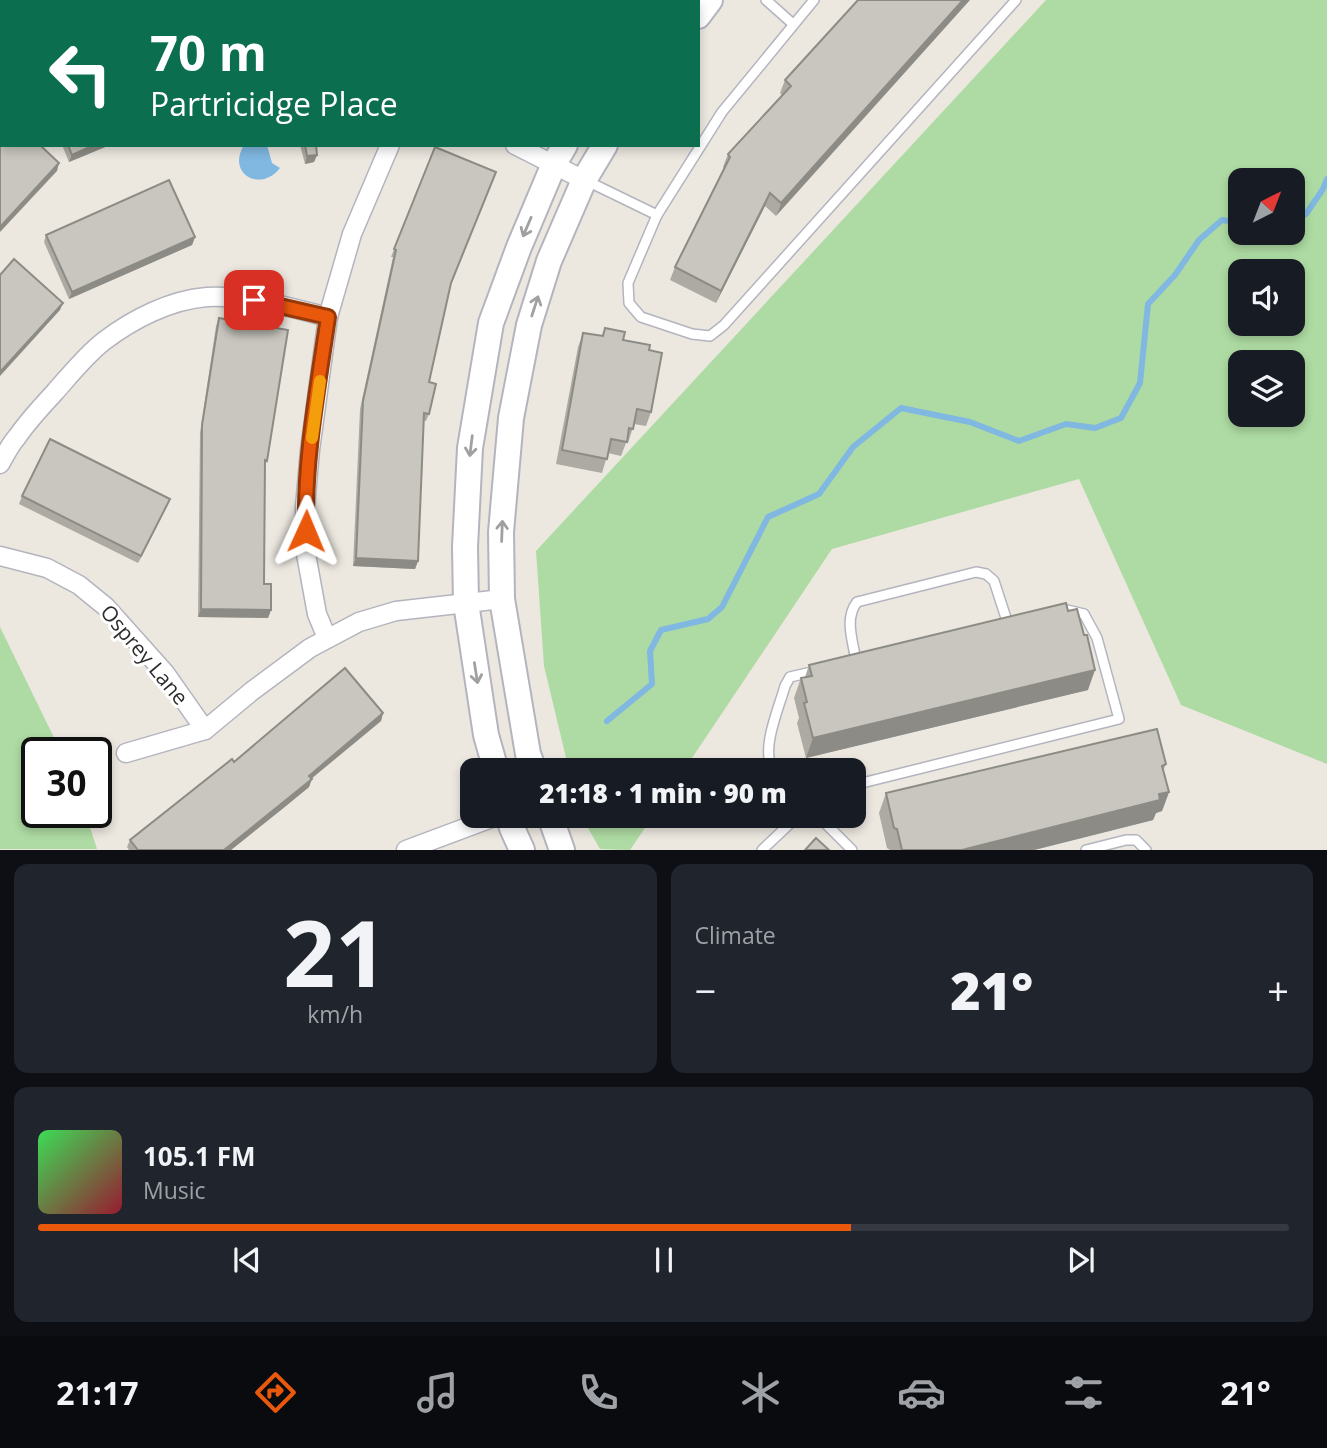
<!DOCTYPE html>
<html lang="en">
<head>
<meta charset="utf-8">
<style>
	:root { --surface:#171b24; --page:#20242c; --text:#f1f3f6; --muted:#9ea1a6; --line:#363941; --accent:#ea580c }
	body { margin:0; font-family:"Open Sans",sans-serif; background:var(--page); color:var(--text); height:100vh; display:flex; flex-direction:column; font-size:26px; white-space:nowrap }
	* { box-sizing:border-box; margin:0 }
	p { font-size:23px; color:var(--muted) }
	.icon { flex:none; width:38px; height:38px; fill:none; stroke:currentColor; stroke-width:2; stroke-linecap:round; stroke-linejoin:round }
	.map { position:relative; height:850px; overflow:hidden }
	.panel { display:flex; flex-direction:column; gap:14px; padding:14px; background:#0d0f14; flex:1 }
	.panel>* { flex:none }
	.top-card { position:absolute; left:0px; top:0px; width:700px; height:147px; box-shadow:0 4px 10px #0003; background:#0b6e4f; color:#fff; overflow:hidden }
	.needle { width:46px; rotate:42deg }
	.buttons { position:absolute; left:1228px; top:168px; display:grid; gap:14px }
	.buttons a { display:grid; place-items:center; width:77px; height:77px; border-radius:14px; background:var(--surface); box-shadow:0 4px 10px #0003; font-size:35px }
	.speed { position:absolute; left:21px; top:737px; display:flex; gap:14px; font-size:35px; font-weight:700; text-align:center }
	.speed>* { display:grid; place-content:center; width:91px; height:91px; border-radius:50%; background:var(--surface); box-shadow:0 4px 10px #0003; line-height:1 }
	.speed .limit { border:4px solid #111; border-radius:10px; background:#fff; color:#111 }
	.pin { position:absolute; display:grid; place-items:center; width:60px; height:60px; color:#fff; margin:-30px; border-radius:14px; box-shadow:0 4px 10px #0006 }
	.me { position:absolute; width:77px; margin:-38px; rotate:1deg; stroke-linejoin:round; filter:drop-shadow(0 0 5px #0008) }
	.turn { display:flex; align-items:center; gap:24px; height:147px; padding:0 35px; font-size:32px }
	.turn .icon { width:91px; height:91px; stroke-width:2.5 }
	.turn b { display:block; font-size:49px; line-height:60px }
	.big { font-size:52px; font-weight:800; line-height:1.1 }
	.panel .widget { flex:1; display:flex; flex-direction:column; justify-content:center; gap:10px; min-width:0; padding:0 24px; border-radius:14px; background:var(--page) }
	.panel .dial { align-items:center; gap:0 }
	.dial b { font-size:91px; line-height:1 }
	.song { display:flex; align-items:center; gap:21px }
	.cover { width:84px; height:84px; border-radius:10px; background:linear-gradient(135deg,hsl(130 70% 55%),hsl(350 70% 35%)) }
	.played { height:7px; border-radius:4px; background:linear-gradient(90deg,var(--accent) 65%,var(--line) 65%) }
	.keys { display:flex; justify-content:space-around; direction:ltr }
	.heat { display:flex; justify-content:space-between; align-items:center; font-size:38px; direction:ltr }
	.panel .tiles { flex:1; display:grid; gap:14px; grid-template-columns:1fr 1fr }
	.widget:last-child { grid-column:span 2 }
	.trip { position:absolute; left:460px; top:758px; width:406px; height:70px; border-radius:14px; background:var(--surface); box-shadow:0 4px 10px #0003; font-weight:800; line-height:70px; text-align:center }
	.dock { display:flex; height:112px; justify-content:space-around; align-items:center; background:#090b0e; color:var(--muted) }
	.dock .icon { width:49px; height:49px }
	.dock .on { color:var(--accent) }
	.dock b { font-size:32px; color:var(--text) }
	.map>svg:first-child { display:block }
	.green { fill:#aedba3; fill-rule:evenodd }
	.water { fill:#80b8e1 }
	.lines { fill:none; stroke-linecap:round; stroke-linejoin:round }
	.stream { stroke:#80b8e1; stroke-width:6 }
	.lane-casing { stroke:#b3b4be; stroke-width:12 }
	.street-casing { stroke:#b3b4be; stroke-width:21 }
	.secondary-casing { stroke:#b3b4be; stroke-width:28 }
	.lane { stroke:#fff; stroke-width:9 }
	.street { stroke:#fff; stroke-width:18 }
	.secondary { stroke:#fff; stroke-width:24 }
	.wall { fill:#acaaa3 }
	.shaded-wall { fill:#8c8b85 }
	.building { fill:#c8c6be; stroke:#8c8b85; stroke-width:2 }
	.oneway { stroke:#a0a0a0 }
	.route-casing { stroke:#983908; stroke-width:18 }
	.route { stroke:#ea580c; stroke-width:12 }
	.slow { stroke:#f59e0b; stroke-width:12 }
	.labels { text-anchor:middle; stroke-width:6; stroke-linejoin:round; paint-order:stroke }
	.street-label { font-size:21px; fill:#2c2c2c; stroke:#fff }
</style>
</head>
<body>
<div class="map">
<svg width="1327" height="850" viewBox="0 0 1327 850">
	<rect width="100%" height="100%" fill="#ece8e0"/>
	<g class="green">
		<path d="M1046,0H1327V764L1181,705L1079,479L832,549L684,770H569L544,666L536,551ZM1241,180H1293V233H1241ZM1241,271H1293V324H1241ZM1241,362H1293V415H1241Z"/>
		<polygon points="0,627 61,752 37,752 37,812 85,812 97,849 0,849"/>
		<polygon points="581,816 653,816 630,850 600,849"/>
	</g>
	<path class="water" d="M244,145H267L272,163L280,168C261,193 226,174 244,145Z"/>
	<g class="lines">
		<g class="stream">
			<polyline points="1293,220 1306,214 1323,189 1327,179"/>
			<polyline points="607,721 652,684 650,651 661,630 708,619 722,607 768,517 819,494 853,447 901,408 970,422 1019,441 1066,424 1095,428 1121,418 1140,383 1148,304 1175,275 1199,240 1222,220 1241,223"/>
		</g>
		<g class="lane-casing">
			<g id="lane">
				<polyline points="766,0 793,24"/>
				<polyline points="585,180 657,215 628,283 629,303 641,317 692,334 710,336 724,325 1016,0"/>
				<polyline points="657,215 722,112 814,0"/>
				<path d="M856,661C853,641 844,619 857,602L976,572L986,574L994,581L1008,624"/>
				<path d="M773,770C760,750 779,708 785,686L790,677L816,671"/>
				<polyline points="854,785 1119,719 1097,638 1084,614 1067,610 1057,612"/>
				<polyline points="818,816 852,850"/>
				<polyline points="762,850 798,816"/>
				<polyline points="1086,850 1126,840 1136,840 1146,850"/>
			</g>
		</g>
		<g class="street-casing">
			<g id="street">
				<polyline points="205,2 205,0"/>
				<polyline points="466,2 467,0"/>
				<polyline points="0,87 2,86"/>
				<polyline points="515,145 584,180"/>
				<path d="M0,464C5,455 10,445 17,437C28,421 42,406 55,392C70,375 86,355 104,341C133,319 170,300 207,297C247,295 289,307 328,317"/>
				<polyline points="0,556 47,568 79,585 106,607 165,673 205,730"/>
				<polyline points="327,638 317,614 306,554 305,507 310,450 328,317 352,234 390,145"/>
				<polyline points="126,753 205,730 252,691 310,648 359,622 396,611 502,599"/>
				<polyline points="406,850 497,816"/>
			</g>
		</g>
		<g class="secondary-casing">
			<g id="secondary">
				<polyline points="663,2 664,0"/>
				<polyline points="698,16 710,0"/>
				<polyline points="496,770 486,735 466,603 465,547 470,448 491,323 519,247 554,164 565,145"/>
				<polyline points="534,770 528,754 502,599 501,532 511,418 529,325 549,261 584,180 605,145"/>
				<polyline points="509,816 512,828 522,850"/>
				<polyline points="550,816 562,850"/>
			</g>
		</g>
		<use href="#lane" class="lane"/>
		<use href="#street" class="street"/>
		<use href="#secondary" class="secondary"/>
	</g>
	<g class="wall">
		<polygon points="334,0 403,0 402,2 339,2"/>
		<polygon points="858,0 776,216 765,206 716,303 670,280 675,267 724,168 723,167 728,154 782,95 780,93 785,80"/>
		<polygon points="62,145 110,145 69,162"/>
		<polygon points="300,145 316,145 317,155 314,162 305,164"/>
		<polygon points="435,147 451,285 429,382 429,414 426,421 424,421 418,561 415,569 353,566 360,409 393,257 391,257"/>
		<polygon points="46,235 195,237 192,245 69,299 44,242"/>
		<polygon points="219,318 267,461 264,468 264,584 271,610 268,618 198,617 200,433 216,326"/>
		<polygon points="605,328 623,340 649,350 651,412 646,426 634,424 628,443 626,443 621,456 608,453 602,473 556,464 578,347 583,333 602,336"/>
		<polygon points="22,496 170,499 138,563 19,504"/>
		<polygon points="809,665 1088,690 806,758 797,723 799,718 794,698 801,678 805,677"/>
		<polygon points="383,713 381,721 311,779 309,787 231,850 129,850 127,847 130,840 234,762"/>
		<polygon points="1166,764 1163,771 1169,792 1162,811 1156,813 1153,820 1034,850 890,850 887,848 879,813 886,793"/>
	</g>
	<g class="shaded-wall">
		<polygon points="45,0 59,0 55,2 41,2"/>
		<polygon points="963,0 970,0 776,216 781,203"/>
		<polygon points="94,145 110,145 69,162 72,155"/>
		<polygon points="317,155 314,162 305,164 307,156"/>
		<polygon points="59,163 57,171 0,232 0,227"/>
		<polygon points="770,193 765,206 716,303 721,291"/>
		<polygon points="195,237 192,245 69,299 72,292"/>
		<polygon points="63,303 60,310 0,376 0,372"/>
		<polygon points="170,499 167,506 138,563 141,556"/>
		<polygon points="356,558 418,561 415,569 353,566"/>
		<polygon points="201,609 271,610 268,618 198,617"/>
		<polygon points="1095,670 1088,690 806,758 813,738"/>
		<polygon points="383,713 381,721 306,783 309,776"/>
		<polygon points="312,779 309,787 286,806 231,850 224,850"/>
		<polygon points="1169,792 1162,811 1156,813 1153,820 1034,850 962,850"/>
	</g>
	<g class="building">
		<polygon points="0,0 45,0 41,2 2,2 2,19 0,20"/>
		<polygon points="357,0 403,0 402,2 361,2"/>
		<polygon points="515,0 587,0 586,2 513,2"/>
		<polygon points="858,0 963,0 781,203 770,193 721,291 675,267 730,157 728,154 791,86 785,80"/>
		<polygon points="2,134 2,145 40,145 59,163 0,227 0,136"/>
		<polygon points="68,145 94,145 72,155"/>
		<polygon points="305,145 316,145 317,155 307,156"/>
		<polygon points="435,147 496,172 451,283 429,382 436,384 429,414 424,413 418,561 356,558 363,401 396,250 394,249"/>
		<polygon points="169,180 195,237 72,292 46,235"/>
		<polygon points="14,259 63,303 0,372 0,275"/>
		<polygon points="219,318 288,330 267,461 265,460 264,584 271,584 271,610 201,609 202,425"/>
		<polygon points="605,328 625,332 623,340 650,345 649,350 662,353 651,412 637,409 633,429 629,428 627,442 611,439 607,459 562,450 583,333 603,336"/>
		<polygon points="50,439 170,499 141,556 22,496"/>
		<polygon points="1066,603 1068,611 1077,609 1084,635 1087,635 1095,670 813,738 804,703 807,702 801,678 812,676 809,665"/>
		<polygon points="345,668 383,713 309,776 312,779 224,850 138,850 130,840 232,759 234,762"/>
		<polygon points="1157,729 1166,764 1162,766 1169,792 1159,794 1160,800 962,850 902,850 897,829 894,828 886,793"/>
		<polygon points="816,838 829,850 805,850"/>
	</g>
	<defs><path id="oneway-shaft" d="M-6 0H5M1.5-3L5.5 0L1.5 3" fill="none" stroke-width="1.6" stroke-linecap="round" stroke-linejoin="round" transform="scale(1.75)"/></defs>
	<g class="oneway">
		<use href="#oneway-shaft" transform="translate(527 227) rotate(113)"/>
		<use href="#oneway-shaft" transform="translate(535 306) rotate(-72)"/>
		<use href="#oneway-shaft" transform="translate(471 446) rotate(97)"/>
		<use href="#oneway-shaft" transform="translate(502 531) rotate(-88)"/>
		<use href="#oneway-shaft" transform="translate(476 673) rotate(81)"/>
	</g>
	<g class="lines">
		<g class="route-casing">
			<path id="route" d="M254,300L328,317C318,387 304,460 306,531"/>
		</g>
		<use href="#route" class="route"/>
		<polyline class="slow" points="312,438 320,381"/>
	</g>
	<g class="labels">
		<g class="street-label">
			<text transform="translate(144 655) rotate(50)" y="7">Osprey Lane</text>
		</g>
	</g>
</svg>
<div class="buttons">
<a><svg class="needle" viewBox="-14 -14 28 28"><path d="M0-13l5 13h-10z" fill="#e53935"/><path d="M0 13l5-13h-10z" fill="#9ea1a6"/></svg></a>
<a><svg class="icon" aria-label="sound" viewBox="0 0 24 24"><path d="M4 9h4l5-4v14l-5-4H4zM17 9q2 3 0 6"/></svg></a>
<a><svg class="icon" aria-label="layers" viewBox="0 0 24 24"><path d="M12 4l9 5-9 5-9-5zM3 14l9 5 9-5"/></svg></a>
</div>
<div class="speed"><div class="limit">30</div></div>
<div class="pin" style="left:254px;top:300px;background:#d93025"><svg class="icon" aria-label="arrive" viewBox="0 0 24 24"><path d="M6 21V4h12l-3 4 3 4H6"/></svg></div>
<svg class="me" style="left:306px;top:531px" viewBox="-20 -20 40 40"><path d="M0-17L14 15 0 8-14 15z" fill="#ea580c" stroke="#fff" stroke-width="4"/></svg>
<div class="trip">21:18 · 1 min · 90 m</div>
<div class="top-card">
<div class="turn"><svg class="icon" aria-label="left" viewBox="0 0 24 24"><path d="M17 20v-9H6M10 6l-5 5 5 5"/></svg><div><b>70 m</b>Partricidge Place</div></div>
</div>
</div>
<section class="panel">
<div class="tiles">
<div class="widget dial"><b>21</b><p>km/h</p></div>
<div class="widget"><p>Climate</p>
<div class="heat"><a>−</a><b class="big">21°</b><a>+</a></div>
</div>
<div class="widget">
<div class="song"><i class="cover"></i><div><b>105.1 FM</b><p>Music</p></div></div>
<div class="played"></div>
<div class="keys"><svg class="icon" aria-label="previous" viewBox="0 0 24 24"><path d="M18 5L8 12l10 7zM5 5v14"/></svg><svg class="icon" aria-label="pause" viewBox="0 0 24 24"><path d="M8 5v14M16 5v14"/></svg><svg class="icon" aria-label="next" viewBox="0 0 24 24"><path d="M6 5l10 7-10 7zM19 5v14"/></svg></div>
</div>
</div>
</section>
<nav class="dock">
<b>21:17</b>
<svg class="icon on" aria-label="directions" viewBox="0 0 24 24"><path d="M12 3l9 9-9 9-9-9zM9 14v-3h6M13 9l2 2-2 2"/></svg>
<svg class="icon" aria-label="music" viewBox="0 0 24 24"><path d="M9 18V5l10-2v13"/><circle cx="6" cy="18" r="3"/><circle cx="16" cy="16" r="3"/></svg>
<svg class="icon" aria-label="phone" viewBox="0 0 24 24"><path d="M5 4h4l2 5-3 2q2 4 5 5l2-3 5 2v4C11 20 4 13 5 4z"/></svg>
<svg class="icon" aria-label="climate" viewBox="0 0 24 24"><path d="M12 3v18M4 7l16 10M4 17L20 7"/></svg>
<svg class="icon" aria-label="car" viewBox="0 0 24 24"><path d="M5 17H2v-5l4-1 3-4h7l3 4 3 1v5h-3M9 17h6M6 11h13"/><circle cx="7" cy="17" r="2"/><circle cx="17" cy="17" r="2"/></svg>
<svg class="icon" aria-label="filters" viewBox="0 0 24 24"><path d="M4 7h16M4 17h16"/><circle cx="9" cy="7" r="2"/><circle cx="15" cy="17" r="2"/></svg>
<b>21°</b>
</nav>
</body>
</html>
